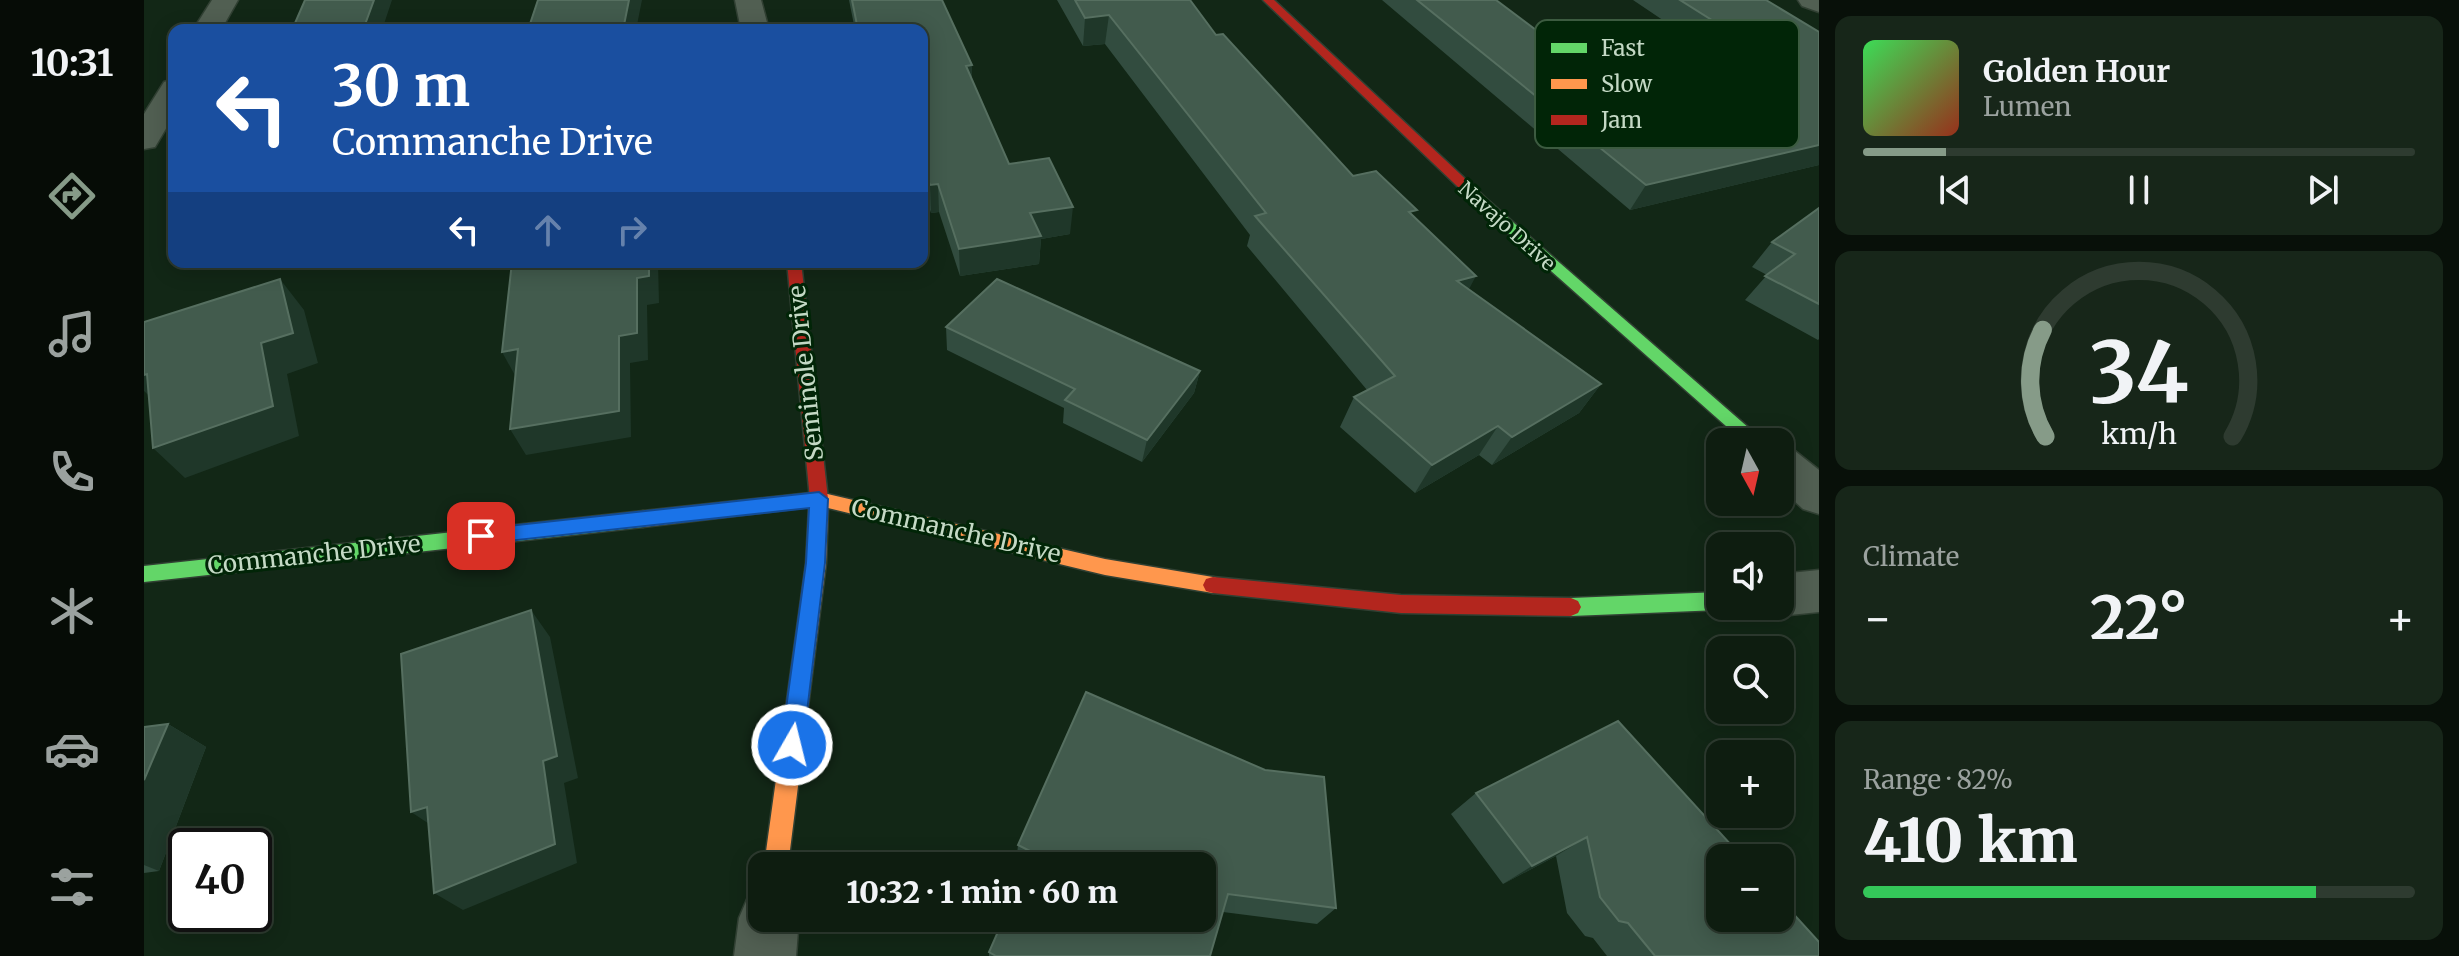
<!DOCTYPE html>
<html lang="en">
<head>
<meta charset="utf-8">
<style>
	:root { --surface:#0e1d10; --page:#172619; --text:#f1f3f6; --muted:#9ba29f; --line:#2e3b30; --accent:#869b88 }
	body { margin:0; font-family:Merriweather,serif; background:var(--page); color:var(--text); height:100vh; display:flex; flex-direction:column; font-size:30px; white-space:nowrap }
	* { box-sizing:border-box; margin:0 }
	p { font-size:26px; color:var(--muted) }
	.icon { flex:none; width:44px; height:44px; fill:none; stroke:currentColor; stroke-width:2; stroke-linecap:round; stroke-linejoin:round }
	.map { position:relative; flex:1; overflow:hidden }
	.panel { display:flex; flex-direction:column; gap:16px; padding:16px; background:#081009; width:640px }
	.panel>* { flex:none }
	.top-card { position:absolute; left:24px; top:24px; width:760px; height:244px; border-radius:16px; box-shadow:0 4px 20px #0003,0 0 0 2px var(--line); background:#1a4fa0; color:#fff; overflow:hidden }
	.needle { width:52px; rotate:172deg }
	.controls { position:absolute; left:1562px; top:428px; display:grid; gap:16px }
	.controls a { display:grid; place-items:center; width:88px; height:88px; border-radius:16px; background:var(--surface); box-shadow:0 4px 20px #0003,0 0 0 2px var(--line); font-size:40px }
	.speed { position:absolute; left:24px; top:828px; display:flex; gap:16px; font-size:40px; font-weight:700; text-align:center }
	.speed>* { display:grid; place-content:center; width:104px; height:104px; border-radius:50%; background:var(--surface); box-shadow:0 4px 20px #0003,0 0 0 2px var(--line); line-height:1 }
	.speed .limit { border:4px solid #111; border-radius:12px; background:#fff; color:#111 }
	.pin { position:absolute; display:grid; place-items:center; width:68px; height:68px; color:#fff; margin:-34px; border-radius:16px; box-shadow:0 4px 12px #0006 }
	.me { position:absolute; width:88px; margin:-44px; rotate:8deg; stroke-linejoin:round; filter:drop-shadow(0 0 6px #0008) }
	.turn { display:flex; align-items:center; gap:28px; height:168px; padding:0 32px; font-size:36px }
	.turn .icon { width:104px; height:104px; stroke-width:2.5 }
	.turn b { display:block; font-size:56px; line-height:68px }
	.lanes { display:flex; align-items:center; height:76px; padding:0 32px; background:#0003; justify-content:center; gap:40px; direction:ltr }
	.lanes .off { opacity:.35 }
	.big { font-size:60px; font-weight:800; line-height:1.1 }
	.panel .card { flex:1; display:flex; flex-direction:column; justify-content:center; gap:12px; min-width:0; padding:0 28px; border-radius:16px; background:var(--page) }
	.panel .dial { align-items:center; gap:0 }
	.dial svg { height:208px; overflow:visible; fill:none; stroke:var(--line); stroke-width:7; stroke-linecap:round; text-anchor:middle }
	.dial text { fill:var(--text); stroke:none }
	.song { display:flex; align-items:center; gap:24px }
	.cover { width:96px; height:96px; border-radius:12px; background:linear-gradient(135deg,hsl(130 70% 55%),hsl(10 70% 35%)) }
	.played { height:8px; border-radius:4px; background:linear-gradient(90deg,var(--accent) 15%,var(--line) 15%) }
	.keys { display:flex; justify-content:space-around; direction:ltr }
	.heat { display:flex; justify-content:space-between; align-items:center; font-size:44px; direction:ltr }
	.charge { height:12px; border-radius:6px; background:linear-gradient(90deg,#34c759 82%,var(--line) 0) }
	.trip { position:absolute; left:604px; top:852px; width:468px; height:80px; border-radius:16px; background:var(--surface); box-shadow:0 4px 20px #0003,0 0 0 2px var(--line); font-weight:800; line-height:80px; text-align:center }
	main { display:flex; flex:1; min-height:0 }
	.menu { display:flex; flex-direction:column; width:144px; justify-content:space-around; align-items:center; background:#060c06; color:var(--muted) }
	.menu .icon { width:56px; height:56px }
	.menu .current { color:var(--accent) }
	.menu b { font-size:36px; color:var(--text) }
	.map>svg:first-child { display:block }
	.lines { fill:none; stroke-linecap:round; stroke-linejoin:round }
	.street-casing { stroke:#314033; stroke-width:3 }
	.fast-casing { stroke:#314033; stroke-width:3 }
	.slow-casing { stroke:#314033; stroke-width:3 }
	.jam-casing { stroke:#314033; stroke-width:3 }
	.street { fill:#515f52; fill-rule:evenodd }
	.fast { fill:#63d668; fill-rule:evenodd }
	.slow { fill:#ff974d; fill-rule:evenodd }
	.jam { fill:#b3261e; fill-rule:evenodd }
	.wall { fill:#324c3f }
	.shaded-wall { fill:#1f3729 }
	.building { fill:#425b4d; stroke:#566f60; stroke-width:2 }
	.route { fill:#1a73e8; stroke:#114b97; stroke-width:2 }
	.labels { text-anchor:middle; stroke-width:6; stroke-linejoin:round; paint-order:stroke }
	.far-street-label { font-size:20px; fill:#c4d9c5; stroke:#012507 }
	.street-label { font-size:24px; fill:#c4d9c5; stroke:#012507 }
	.key { fill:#012507; stroke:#3c5b40; stroke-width:2 }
	.key-label { font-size:22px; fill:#c4d9c5 }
</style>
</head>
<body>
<main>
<nav class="menu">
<b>10:31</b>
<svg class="icon current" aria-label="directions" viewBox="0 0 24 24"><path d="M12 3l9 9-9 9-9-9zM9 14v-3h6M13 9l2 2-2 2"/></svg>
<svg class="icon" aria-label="music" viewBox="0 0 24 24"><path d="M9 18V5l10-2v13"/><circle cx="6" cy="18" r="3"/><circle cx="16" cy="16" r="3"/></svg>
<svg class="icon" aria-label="phone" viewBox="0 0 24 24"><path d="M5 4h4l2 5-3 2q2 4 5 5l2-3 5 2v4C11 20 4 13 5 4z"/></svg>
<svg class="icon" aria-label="climate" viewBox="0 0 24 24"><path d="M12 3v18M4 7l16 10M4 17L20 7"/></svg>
<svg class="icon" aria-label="car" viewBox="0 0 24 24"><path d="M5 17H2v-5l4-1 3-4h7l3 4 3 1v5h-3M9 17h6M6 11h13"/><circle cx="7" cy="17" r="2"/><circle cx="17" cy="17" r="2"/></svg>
<svg class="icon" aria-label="filters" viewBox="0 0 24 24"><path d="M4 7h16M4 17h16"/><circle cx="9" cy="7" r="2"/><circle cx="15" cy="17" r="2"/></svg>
</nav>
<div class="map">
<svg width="1675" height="956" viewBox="0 0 1675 956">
	<rect width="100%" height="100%" fill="#122716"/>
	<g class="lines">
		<g class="street-casing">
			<g id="street">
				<polygon points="68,0 94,0 77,30 49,30"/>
				<polygon points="591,0 617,0 625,30 597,30"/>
				<polygon points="1654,0 1675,0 1675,12 1658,6"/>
				<polygon points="30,79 30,115 11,147 0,149 0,114 20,82"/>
				<polygon points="1636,446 1651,451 1675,470 1675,514 1659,509 1636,488"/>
				<polygon points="1675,570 1675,612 1636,616 1619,610 1617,606 1636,606 1636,574"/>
				<polygon points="618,891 618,918 655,918 652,956 590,956 595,918 604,897"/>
			</g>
		</g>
		<g class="fast-casing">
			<g id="fast">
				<polygon points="1341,201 1346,202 1621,442 1600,442 1336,208 1336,202"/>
				<polygon points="499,511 506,514 508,519 506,524 499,527 0,582 0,566"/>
				<polygon points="1576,592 1576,606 1584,606 1576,610 1427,616 1420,613 1417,607 1420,601 1427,598"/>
			</g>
		</g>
		<g class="slow-casing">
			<polygon id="slow" points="675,492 961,559 1069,577 1076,579 1079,585 1076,591 1069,593 961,575 684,508 682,563 644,866 620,866 662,563 665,507 499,527 492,524 490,519 492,514 499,511"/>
		</g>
		<g class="jam-casing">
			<g id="jam">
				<polygon points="1119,0 1130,0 1346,202 1346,208 1336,208"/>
				<polygon points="643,262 657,262 684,499 681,504 669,504 666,499"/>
				<polygon points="1069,577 1257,595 1427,598 1434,601 1437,607 1434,613 1427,616 1257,613 1069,593 1062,591 1059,585 1062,579"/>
			</g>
		</g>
		<use href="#street" class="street"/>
		<use href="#fast" class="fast"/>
		<use href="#slow" class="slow"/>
		<use href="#jam" class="jam"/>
	</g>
	<g class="wall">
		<polygon points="705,0 798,0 828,65 828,79 865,164 926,234 897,239 895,264 816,276 795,212 787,213 778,185 778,30 711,30"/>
		<polygon points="913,0 1046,0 1072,35 1209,176 1270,217 1325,290 1457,384 1435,413 1348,465 1335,455 1271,493 1196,427 1210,397 1223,390 1103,246 1106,235 961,44 939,46"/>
		<polygon points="1238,0 1352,0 1420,51 1535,31 1489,0 1622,0 1675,32 1675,165 1486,210"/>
		<polygon points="1675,208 1675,339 1674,340 1601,300 1623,275 1608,267 1628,242"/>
		<polygon points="802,327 1056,371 1050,393 998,462 919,423 920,408 803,350"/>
		<polygon points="942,692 1121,770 1180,777 1192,908 1173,924 1079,912 1066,956 845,956 845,952 860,918 1058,918 1058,866 877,866 872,864 874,845"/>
		<polygon points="1474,721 1675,956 1463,956 1449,938 1441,936 1423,913 1412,856 1359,884 1307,814 1332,793"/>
		<polygon points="24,724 62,747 15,871 0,873 0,727"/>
	</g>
	<g class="shaded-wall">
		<polygon points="230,0 248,0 238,30 219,30"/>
		<polygon points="485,0 498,0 492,30 479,30"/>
		<polygon points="965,15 961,44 939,46 941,18"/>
		<polygon points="828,65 828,92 822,66"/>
		<polygon points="1675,145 1675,165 1486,210 1502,185"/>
		<polygon points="794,184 795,212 787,213 786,185"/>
		<polygon points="929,207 926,234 897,239 895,264 816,276 815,249 886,213"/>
		<polygon points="505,262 514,262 515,303 503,305 504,360 486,363 487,437 382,455 366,429 475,336 493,278"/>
		<polygon points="1332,276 1316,306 1313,281"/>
		<polygon points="136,279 160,310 174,363 143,374 155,436 41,478 9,448 117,343"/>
		<polygon points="374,349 373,379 358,352"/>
		<polygon points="1056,371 1050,393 998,462 1003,440"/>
		<polygon points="3,374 19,409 0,391 0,375"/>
		<polygon points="1457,384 1435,413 1348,465 1368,437"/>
		<polygon points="1354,426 1335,455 1271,493 1288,465"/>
		<polygon points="387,610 406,637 434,778 420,783 433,863 319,910 290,893 399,761"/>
		<polygon points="24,724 62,747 15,871 0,865 0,780"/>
		<polygon points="283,807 296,831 267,812"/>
		<polygon points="1443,837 1412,856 1359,884 1388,866"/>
	</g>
	<g class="building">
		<polygon points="161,0 230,0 219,30 148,30"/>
		<polygon points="394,0 485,0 479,30 384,30"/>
		<polygon points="708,0 798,0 828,65 822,66 865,164 905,158 929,207 886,213 897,236 815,249 794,184 786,185 778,162 778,30 714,30"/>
		<polygon points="931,0 1046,0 1072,35 1079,34 1209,176 1232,171 1273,210 1265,212 1332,276 1313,281 1457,384 1368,437 1354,426 1288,465 1210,397 1251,376 1111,216 1122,213 965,15 941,18"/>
		<polygon points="1273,0 1352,0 1420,51 1574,24 1536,0 1622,0 1675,32 1675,145 1502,185"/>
		<polygon points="1675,208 1675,304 1621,276 1651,254 1628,242"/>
		<polygon points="368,262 505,262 505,276 493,278 493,333 475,336 475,411 366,429 374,349 358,352"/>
		<polygon points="136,279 149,333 117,343 129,406 9,448 3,374 0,375 0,322"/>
		<polygon points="853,279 1056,371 1003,440 921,400 931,389 802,327"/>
		<polygon points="387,610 413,756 399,761 411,844 290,893 283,807 267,812 257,654"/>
		<polygon points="942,692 1121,770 1180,777 1192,908 1084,894 1066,956 852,956 845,952 860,918 1058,918 1058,866 882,866 888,852 874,845"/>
		<polygon points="1474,721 1599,858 1576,858 1576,918 1636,918 1636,899 1675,942 1675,956 1511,956 1484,923 1475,921 1456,897 1443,837 1388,866 1332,793"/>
		<polygon points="24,724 0,780 0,727"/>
	</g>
	<polygon class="route" points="675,492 684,499 681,563 659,745 656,752 648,756 640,752 637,745 662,563 665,508 337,544 328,536 337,529"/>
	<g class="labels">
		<g class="far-street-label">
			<text transform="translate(1363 226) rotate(42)" y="7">Navajo Drive</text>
		</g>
		<g class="street-label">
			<text transform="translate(662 373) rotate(-96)" y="8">Seminole Drive</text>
			<text transform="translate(812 531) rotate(13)" y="8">Commanche Drive</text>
			<text transform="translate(170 555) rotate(-6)" y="8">Commanche Drive</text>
		</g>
	</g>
	<rect x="1391" y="20" width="264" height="128" rx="12" class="key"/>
	<rect x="1407" y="43" width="36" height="10" fill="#63d668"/>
	<rect x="1407" y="79" width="36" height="10" fill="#ff974d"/>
	<rect x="1407" y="115" width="36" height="10" fill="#b3261e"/>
	<g class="key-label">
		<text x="1457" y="56">Fast</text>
		<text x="1457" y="92">Slow</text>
		<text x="1457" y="128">Jam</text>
	</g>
</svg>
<div class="controls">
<a><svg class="needle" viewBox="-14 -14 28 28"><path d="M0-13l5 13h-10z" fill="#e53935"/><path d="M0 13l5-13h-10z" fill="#9ba29f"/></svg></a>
<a><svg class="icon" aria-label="sound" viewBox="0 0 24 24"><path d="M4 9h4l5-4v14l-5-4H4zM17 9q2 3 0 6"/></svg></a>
<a><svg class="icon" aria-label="search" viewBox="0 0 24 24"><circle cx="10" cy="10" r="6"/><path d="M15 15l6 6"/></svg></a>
<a>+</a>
<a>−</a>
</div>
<div class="speed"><div class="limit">40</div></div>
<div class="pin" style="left:337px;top:536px;background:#d93025"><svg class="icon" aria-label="arrive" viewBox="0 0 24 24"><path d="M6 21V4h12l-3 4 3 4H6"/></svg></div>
<svg class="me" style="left:648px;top:745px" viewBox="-20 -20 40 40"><circle r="17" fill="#1a73e8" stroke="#fff" stroke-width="3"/><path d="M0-11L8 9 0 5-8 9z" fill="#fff"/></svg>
<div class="trip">10:32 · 1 min · 60 m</div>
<div class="top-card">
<div class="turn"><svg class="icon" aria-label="left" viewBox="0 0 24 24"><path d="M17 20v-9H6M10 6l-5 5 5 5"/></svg><div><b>30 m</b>Commanche Drive</div></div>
<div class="lanes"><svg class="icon" aria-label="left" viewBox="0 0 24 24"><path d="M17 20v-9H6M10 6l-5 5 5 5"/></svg><svg class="icon off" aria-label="ahead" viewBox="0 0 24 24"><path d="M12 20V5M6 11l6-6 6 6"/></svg><svg class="icon off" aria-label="right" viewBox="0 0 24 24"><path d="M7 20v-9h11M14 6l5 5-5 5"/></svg></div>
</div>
</div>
<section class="panel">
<div class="card">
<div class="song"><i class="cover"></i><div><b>Golden Hour</b><p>Lumen</p></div></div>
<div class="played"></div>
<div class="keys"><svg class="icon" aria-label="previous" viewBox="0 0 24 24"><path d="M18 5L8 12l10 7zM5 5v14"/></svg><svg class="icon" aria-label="pause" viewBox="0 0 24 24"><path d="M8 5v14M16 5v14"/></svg><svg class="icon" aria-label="next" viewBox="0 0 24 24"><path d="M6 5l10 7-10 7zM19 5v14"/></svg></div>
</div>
<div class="card dial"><svg viewBox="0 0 100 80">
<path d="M14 69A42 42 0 1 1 86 69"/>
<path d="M14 69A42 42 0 0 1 13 28" stroke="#869b88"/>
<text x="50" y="56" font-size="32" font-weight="700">34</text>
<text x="50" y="72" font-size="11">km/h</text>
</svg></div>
<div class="card"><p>Climate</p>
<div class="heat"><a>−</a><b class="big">22°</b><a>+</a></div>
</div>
<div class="card"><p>Range · 82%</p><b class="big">410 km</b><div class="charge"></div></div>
</section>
</main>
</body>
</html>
